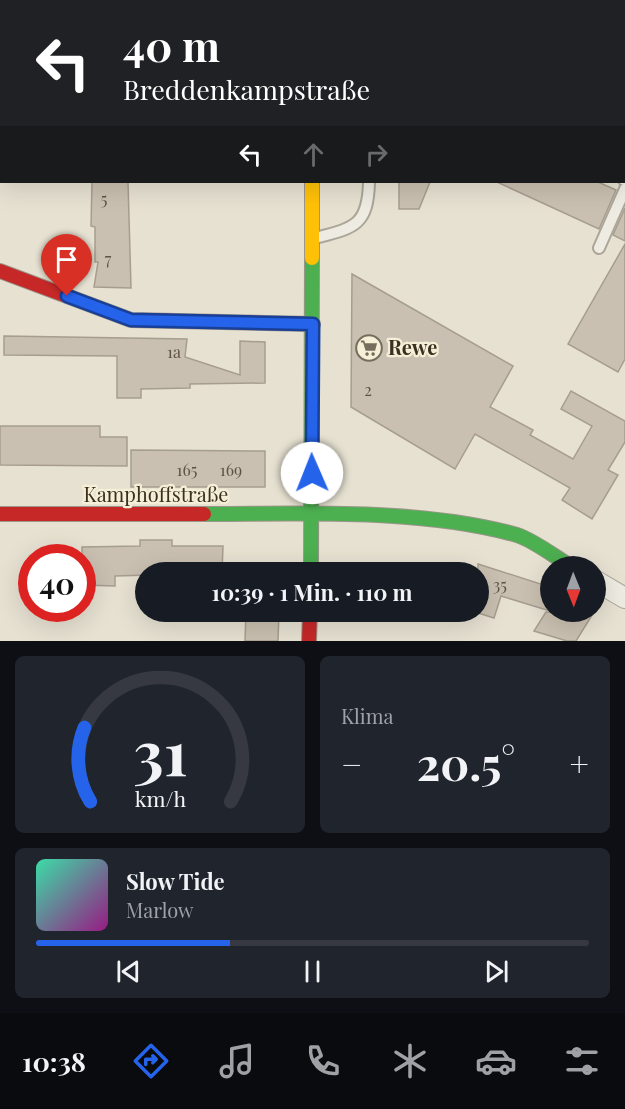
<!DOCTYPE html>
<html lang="de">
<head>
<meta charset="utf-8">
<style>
	:root { --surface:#171b24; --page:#20242c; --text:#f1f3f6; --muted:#9ea1a6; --line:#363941; --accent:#2563eb }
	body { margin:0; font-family:"Playfair Display",serif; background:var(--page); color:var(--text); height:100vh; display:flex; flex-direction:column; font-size:22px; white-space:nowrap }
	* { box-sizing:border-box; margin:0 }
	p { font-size:20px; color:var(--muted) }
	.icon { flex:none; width:33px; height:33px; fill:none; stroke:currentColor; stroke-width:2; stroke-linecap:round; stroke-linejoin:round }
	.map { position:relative; height:641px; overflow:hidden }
	.side { display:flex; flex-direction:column; gap:15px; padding:15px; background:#0d0f14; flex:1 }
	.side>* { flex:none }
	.top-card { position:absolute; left:0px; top:0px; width:626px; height:183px; box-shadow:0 6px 24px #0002; background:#202124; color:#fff; overflow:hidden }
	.needle { width:39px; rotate:179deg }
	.buttons { position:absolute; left:540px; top:556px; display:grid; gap:12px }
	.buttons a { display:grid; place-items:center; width:66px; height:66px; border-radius:50%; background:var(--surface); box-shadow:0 6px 24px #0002; font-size:30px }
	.speed { position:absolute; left:18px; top:544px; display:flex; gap:12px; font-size:30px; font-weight:700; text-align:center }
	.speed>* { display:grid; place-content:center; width:78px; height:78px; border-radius:50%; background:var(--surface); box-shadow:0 6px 24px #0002; line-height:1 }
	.speed .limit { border:9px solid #d22; background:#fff; color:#111 }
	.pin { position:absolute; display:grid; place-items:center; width:51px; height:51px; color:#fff; margin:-62px -26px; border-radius:50% 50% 50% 0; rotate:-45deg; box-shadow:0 0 6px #0007 }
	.pin .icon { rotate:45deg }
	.me { position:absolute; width:66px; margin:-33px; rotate:359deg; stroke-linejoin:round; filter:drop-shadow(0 0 4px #0008) }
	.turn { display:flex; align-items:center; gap:21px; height:126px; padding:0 24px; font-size:27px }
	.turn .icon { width:78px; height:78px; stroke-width:2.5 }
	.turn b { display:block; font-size:42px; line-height:51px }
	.lanes { display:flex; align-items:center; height:57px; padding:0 24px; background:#0003; justify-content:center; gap:30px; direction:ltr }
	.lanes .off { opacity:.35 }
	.big { font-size:45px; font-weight:700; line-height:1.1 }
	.side .tile { flex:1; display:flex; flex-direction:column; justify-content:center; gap:9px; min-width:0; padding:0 21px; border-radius:9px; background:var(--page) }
	.side .dial { align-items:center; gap:0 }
	.dial svg { height:156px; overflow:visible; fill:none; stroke:var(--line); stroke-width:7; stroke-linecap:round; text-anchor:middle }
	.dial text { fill:var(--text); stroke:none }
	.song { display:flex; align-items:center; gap:18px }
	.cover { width:72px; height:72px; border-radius:9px; background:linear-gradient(135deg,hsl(160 70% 55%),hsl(310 70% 35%)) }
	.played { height:6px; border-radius:3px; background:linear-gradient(90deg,var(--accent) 35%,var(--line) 35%) }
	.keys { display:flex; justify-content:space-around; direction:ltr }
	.heat { display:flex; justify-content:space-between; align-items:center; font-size:33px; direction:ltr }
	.side .tiles { flex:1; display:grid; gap:15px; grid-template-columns:1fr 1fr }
	.tile:last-child { grid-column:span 2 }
	.trip { position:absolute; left:135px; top:562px; width:354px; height:60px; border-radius:30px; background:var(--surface); box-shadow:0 6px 24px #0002; font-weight:700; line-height:60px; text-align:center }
	.tab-bar { display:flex; height:96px; justify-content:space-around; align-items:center; background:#090b0e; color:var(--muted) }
	.tab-bar .icon { width:42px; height:42px }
	.tab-bar .active { color:var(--accent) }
	.tab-bar b { font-size:27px; color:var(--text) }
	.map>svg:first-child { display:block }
	.building { fill:#cac0b1; stroke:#a79d8f; stroke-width:1.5 }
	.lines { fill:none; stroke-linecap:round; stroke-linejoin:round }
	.lane-casing { stroke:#aca699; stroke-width:14 }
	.street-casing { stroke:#aca699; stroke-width:22 }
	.fast-casing { stroke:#9b958a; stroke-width:16 }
	.slow-casing { stroke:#9b958a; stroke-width:16 }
	.jam-casing { stroke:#9b958a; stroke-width:16 }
	.path { stroke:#c7c2b9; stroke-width:4; stroke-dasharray:4.5 3; stroke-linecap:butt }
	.lane { stroke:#eeebe2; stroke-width:10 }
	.street { stroke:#eeebe2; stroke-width:20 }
	.fast { stroke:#4caf50; stroke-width:14 }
	.slow { stroke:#ffc107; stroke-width:14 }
	.jam { stroke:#c62828; stroke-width:14 }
	.route-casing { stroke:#184099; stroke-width:15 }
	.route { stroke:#2563eb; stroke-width:10 }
	.labels { text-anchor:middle; stroke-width:4.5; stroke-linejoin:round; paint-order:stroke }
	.number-label { font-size:16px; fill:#5f5344 }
	.poi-label { font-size:20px; font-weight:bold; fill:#3b2f20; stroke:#f6efd7; text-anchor:start }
	.street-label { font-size:20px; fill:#3b2f20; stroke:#f6efd7 }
</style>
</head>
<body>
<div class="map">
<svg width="625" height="641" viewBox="0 0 625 641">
	<rect width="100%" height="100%" fill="#e6e1d1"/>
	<g class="building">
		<polygon points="92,182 128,182 131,288 94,287 98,262 95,262 95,227 91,226"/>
		<polygon points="399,182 430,182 419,209 399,209"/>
		<polygon points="497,182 598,182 616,190 599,229"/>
		<polygon points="625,208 625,241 613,235"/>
		<polygon points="625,244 625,359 618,372 568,344"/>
		<polygon points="352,274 513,366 490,407 533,430 530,435 573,459 592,426 561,409 571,391 625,421 625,442 608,470 618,475 592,519 562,500 570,488 475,434 455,469 351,407"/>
		<polygon points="4,336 187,339 185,357 240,375 240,341 265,342 265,383 190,384 190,388 141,389 141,398 117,398 117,356 4,355"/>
		<polygon points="0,426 100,426 100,437 127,437 127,466 0,465"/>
		<polygon points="131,450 265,451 265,487 131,487"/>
		<polygon points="140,540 172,540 172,546 223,546 222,573 115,576 115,586 82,585 82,547 140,546"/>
		<polygon points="478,564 550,587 550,611 501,596 494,618 478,613"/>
		<polygon points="246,612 279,612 278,641 245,641"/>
		<polygon points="546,612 594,612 576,641 567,641 534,631"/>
	</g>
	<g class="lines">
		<g class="lane-casing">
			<g id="lane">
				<polyline points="573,0 576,2"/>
				<polyline points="526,2 526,0"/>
				<polyline points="624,24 625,25"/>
				<polyline points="624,107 625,107"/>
				<polyline points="624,180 625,180"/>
				<path d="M315,238C354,228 368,226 369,182"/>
				<polyline points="599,248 625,189"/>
			</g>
		</g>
		<g class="street-casing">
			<polyline id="street" points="596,581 625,598"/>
		</g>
		<g class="fast-casing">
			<g id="fast">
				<polyline points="284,0 285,2"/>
				<path d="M204,514C303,514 421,508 517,535C535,541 555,557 572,567"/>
				<polyline points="311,573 312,258"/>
			</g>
		</g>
		<g class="slow-casing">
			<polyline id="slow" points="312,258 312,182"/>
		</g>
		<g class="jam-casing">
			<g id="jam">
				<polyline points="0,271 131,320 313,324"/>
				<polyline points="0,514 204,514"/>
				<polyline points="309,641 310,612"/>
			</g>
		</g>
		<polyline class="path" points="208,2 212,0"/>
		<use href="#lane" class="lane"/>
		<use href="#street" class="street"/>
		<use href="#fast" class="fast"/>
		<use href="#slow" class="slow"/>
		<use href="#jam" class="jam"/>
	</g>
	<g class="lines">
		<g class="route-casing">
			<polyline id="route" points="67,296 131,320 313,324 312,473"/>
		</g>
		<use href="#route" class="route"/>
	</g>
	<defs>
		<g id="supermarket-ring" transform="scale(1.35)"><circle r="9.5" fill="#f6efd7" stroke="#776d5e" stroke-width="1.5"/><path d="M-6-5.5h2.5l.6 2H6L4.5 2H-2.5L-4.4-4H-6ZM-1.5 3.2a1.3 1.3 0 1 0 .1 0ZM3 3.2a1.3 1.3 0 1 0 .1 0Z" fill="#776d5e"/></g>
	</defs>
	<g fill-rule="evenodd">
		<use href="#supermarket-ring" x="369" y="348"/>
	</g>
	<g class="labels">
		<g class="number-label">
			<text x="104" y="205">5</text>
			<text x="108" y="265">7</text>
			<text x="174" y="358">1a</text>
			<text x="368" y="396">2</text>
			<text x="187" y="476">165</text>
			<text x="231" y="476">169</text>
			<text x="500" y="591">35</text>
		</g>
		<g class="poi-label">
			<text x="388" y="355">Rewe</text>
		</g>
		<g class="street-label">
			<text x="156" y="502">Kamphoffstraße</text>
		</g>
	</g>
</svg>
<div class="buttons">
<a><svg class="needle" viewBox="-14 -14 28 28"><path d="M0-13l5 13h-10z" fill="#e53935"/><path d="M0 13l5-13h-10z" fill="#9ea1a6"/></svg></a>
</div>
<div class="speed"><div class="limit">40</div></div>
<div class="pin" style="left:67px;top:296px;background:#d93025"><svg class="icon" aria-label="arrive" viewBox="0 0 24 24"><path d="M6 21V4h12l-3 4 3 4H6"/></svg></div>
<svg class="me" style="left:312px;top:473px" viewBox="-20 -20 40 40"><circle r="19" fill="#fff"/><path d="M0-13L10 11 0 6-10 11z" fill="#2563eb"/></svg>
<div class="trip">10:39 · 1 Min. · 110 m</div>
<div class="top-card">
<div class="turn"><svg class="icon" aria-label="left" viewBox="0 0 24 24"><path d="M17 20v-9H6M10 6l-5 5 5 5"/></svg><div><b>40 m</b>Breddenkampstraße</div></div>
<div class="lanes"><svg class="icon" aria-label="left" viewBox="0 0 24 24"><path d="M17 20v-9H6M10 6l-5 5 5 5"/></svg><svg class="icon off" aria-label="ahead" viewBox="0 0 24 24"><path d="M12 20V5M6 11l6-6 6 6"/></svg><svg class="icon off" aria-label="right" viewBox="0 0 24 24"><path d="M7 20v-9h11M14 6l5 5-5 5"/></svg></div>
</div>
</div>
<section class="side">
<div class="tiles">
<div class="tile dial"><svg viewBox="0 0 100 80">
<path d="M14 69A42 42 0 1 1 86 69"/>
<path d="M14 69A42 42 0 0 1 11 31" stroke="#2563eb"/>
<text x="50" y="56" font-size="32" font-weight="700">31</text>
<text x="50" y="72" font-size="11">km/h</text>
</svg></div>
<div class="tile"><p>Klima</p>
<div class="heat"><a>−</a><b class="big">20.5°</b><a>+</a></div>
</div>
<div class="tile">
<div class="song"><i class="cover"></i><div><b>Slow Tide</b><p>Marlow</p></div></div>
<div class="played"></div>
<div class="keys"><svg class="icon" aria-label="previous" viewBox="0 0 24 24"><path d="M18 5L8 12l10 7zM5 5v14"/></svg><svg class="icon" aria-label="pause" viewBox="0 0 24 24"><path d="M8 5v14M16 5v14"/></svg><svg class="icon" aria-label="next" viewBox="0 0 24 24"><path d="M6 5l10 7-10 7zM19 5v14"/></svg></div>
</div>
</div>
</section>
<nav class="tab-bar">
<b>10:38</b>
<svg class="icon active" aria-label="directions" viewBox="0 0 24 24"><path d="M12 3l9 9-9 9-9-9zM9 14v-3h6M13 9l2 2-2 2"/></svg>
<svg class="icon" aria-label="music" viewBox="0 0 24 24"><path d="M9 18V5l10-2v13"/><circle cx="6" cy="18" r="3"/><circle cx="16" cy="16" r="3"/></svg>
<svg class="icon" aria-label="phone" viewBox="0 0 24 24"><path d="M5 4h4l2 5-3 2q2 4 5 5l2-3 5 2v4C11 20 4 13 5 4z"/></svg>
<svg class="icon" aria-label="climate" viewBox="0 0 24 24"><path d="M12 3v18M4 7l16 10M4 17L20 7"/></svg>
<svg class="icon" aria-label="car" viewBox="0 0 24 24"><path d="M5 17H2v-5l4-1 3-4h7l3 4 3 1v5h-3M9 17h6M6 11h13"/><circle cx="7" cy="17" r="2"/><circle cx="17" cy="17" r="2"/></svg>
<svg class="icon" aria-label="filters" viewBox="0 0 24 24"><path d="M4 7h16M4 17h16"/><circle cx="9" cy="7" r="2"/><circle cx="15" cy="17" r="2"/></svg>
</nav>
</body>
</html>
